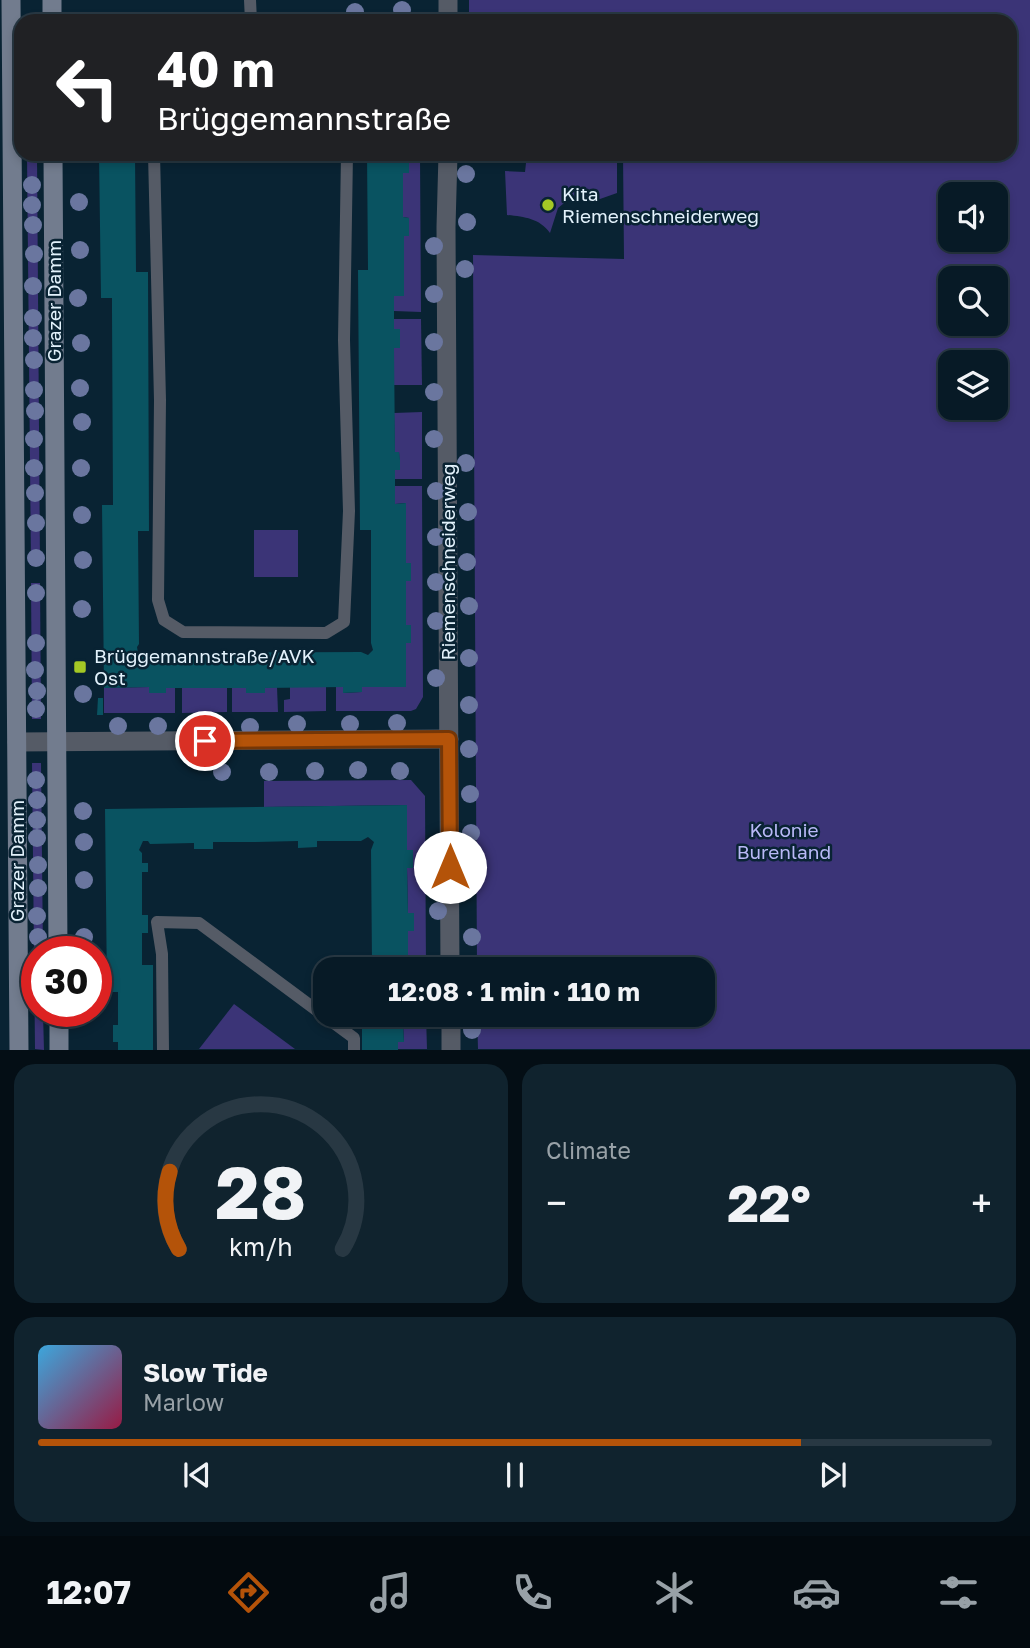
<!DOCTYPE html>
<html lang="en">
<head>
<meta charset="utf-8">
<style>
	:root { --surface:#071a26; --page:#10232e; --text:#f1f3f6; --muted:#98a1a7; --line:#283843; --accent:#b45309 }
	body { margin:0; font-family:"Golos Text",sans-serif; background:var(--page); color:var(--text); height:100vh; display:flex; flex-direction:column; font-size:26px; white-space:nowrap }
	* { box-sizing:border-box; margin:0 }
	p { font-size:23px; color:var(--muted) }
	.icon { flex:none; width:38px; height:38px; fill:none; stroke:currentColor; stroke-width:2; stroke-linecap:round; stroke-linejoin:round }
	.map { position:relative; height:1050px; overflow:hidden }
	.side { display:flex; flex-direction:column; gap:14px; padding:14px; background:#040e15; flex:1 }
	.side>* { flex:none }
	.banner { position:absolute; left:14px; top:14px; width:1003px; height:147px; border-radius:21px; box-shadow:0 4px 10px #0003,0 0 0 2px var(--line); background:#202124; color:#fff; overflow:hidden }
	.controls { position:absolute; left:938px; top:182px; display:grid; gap:14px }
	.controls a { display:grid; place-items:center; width:70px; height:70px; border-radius:14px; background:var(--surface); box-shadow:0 4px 10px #0003,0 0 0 2px var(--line); font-size:35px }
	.speed { position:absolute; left:21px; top:936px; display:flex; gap:14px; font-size:35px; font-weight:700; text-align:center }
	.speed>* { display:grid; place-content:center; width:91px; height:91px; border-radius:50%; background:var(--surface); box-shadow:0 4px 10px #0003,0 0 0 2px var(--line); line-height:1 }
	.speed .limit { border:10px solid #d22; background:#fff; color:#111 }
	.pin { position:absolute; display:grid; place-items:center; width:60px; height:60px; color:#fff; margin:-30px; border:4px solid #fff; border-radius:50%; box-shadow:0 2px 7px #0007 }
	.me { position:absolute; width:77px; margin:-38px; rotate:0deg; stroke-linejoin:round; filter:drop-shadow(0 0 5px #0008) }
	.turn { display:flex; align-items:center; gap:24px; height:147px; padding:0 28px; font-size:32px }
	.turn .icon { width:91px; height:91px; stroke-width:2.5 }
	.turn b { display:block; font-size:49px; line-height:60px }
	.big { font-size:52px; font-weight:700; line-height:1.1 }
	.side .tile { flex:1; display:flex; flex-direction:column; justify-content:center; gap:10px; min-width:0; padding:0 24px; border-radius:21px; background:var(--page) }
	.side .dial { align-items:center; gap:0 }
	.dial svg { height:182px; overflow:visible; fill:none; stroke:var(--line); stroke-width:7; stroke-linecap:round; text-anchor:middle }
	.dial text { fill:var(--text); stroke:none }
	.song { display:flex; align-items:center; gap:21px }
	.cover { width:84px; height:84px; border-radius:10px; background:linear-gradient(135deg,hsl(200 70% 55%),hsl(340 70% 35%)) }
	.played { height:7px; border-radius:4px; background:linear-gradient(90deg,var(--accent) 80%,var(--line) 80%) }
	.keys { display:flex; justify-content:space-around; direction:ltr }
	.heat { display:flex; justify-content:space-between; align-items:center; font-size:38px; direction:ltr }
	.side .tiles { flex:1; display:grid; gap:14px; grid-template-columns:1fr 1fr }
	.tile:last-child { grid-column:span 2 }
	.trip { position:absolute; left:313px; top:957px; width:402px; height:70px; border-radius:21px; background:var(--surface); box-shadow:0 4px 10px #0003,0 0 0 2px var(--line); font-weight:700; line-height:70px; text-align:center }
	.tabs { display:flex; height:112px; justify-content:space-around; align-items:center; background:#030a0f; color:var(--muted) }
	.tabs .icon { width:49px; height:49px }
	.tabs .current { color:var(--accent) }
	.tabs b { font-size:32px; color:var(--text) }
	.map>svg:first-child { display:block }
	.green { fill:#3b3477; fill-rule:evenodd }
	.building { fill:#095361 }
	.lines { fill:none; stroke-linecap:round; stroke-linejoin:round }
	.service { stroke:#555b66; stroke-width:12 }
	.minor { stroke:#555b66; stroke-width:19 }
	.secondary { stroke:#727c8e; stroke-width:19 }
	.tree { fill:#6a769f }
	.route-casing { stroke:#753606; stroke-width:18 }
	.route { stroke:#b45309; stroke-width:12 }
	.poi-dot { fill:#a4c825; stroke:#092333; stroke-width:2.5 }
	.labels { text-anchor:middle; stroke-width:5; stroke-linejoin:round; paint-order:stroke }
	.poi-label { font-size:19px; fill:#e3f2fc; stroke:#092333; text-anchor:start }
	.street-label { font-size:19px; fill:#e3f2fc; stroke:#092333 }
	.park-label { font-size:19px; fill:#b9b9f7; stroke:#092333 }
</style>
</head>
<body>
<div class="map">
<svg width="1030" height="1050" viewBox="0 0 1030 1050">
	<rect width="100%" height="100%" fill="#092333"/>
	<g class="green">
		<path d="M469,0H1030V1049H478L477,1015H704V970L477,969L473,255L624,259L623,154H1010V21H621L620,17L469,18ZM950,194H996V240H950ZM950,278H996V324H950ZM950,362H996V408H950Z"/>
		<polygon points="27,154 37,154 40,566 31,566"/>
		<polygon points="402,154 420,154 421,312 394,311 394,296 404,296 404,236 409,236 409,218 403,217 403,173 409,173 409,155"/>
		<path d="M554,154H617V193L600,199L580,195L569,199L558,208L550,233C539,218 524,217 507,215L505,171L525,172L526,163L553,162Z"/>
		<polygon points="394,319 421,319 422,385 394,385"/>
		<polygon points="422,412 422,479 395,479 395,470 400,470 399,452 395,452 394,413"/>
		<polygon points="395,486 422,486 423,697 416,709 411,711 336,711 336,687 343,687 344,693 361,692 362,687 406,686 406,643 411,643 411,625 406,625 406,581 411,581 411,563 406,563 405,503 395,504"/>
		<rect x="254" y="530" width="44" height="47"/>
		<polygon points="31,583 40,583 41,719 32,719"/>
		<polygon points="149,687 149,693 166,693 166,688 175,688 175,713 104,713 104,688"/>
		<polygon points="277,687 278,712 232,712 232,688"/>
		<polygon points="290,687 326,687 326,711 284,712 284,700 290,699"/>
		<polygon points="182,688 227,688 227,712 182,713"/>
		<polygon points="32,763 41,763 43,952 37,952 37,1012 43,1012 44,1050 35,1049"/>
		<polygon points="411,780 425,796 426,969 408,969 408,931 414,931 414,913 408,913 407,868 413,867 413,850 407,850 407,805 264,807 264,781"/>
		<polygon points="234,1004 295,1049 199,1049"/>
		<polygon points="397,1015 426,1015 427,1049 398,1049 398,1042 404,1041 403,1024 398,1024"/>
	</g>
	<g class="building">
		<polygon points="99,154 135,154 136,272 148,272 149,531 138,531 139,644 137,647 138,653 146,656 150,653 361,652 368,655 373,650 371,643 371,530 360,530 358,270 368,270 367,154 409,155 409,173 403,173 403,217 409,218 409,236 404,236 404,296 394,296 394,329 400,329 400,348 394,348 395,452 399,452 400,460 400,470 395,470 395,504 406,503 406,563 411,563 411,581 406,581 406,625 411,625 411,643 406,643 406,687 362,687 362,692 343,693 343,687 265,688 265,693 246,693 246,688 166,688 166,693 149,693 149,687 104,688 102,505 113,505 112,312 112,298 101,298"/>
		<polygon points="492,154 535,154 535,155 504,163 505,159"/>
		<polygon points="98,698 103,698 103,715 97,715"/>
		<polygon points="407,805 407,850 413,850 413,868 407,868 408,913 414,913 414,931 408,931 408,970 362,970 362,964 372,964 371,850 374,842 368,837 361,841 317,841 317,847 298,848 298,841 256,842 213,842 213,849 194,849 194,843 150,844 148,841 143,841 139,850 142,853 142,863 148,863 148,872 142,872 142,915 148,915 148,933 142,933 142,965 153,965 153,1050 118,1050 118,1042 113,1042 113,1025 118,1025 118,992 107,992 105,809"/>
		<polygon points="362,1015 397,1015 398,1024 403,1024 404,1042 398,1042 398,1050 362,1050"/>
	</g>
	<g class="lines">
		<g class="service">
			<polyline points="250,0 251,21"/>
			<polyline points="154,154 160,400 158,600 164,620 183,632 326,633 344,622 349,511 344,340 347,154"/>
			<polyline points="163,1050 162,954 157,922 199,923 354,1038 354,1050"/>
		</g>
		<g class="minor">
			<polyline points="448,0 448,21"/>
			<polyline points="448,154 446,227 450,970"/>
			<polyline points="17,742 449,739"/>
			<polyline points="451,1015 451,1050"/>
		</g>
		<g class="secondary">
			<polyline points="11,0 19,1050"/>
			<polyline points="52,0 52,21"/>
			<polyline points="53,154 58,952"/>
			<polyline points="59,1012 59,1050"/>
		</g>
	</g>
	<g class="tree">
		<circle cx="402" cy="10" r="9"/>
		<circle cx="355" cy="12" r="9"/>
		<circle cx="466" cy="174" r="9"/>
		<circle cx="32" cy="185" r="9"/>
		<circle cx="79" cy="202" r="9"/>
		<circle cx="32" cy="205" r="9"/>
		<circle cx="467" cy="222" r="9"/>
		<circle cx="33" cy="225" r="9"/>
		<circle cx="434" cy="246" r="9"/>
		<circle cx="80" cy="250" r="9"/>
		<circle cx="34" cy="254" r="9"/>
		<circle cx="465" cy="269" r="9"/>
		<circle cx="33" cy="286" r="9"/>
		<circle cx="434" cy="294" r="9"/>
		<circle cx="78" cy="298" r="9"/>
		<circle cx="33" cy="318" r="9"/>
		<circle cx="33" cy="338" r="9"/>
		<circle cx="434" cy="342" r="9"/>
		<circle cx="81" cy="343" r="9"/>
		<circle cx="34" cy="360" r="9"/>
		<circle cx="80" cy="388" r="9"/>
		<circle cx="34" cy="390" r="9"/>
		<circle cx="434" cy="392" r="9"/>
		<circle cx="35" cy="411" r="9"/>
		<circle cx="82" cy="422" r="9"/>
		<circle cx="34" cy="439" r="9"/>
		<circle cx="434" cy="439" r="9"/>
		<circle cx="466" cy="463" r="9"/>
		<circle cx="34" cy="468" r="9"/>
		<circle cx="81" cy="468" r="9"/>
		<circle cx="436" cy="491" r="9"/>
		<circle cx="35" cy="493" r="9"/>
		<circle cx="468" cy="512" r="9"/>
		<circle cx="82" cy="515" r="9"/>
		<circle cx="36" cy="523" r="9"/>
		<circle cx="436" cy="537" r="9"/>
		<circle cx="36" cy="558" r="9"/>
		<circle cx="83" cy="560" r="9"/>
		<circle cx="467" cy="562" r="9"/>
		<circle cx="436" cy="582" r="9"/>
		<circle cx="36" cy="593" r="9"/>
		<circle cx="469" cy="606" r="9"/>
		<circle cx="82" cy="609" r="9"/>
		<circle cx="436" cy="621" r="9"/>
		<circle cx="36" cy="643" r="9"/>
		<circle cx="469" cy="658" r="9"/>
		<circle cx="35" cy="670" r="9"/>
		<circle cx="436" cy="678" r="9"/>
		<circle cx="37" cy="691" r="9"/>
		<circle cx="83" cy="694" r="9"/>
		<circle cx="469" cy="705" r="9"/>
		<circle cx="36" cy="709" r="9"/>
		<circle cx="397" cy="723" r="9"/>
		<circle cx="297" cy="724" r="9"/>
		<circle cx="350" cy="724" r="9"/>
		<circle cx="203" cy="725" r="9"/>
		<circle cx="118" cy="726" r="9"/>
		<circle cx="158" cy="726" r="9"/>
		<circle cx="250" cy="727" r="9"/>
		<circle cx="469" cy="749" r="9"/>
		<circle cx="358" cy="770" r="9"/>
		<circle cx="315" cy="771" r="9"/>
		<circle cx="400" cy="771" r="9"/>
		<circle cx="222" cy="772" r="9"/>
		<circle cx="269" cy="772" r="9"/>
		<circle cx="36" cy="780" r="9"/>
		<circle cx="470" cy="794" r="9"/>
		<circle cx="37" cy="800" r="9"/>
		<circle cx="83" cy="811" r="9"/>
		<circle cx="37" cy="820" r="9"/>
		<circle cx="471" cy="833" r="9"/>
		<circle cx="37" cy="838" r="9"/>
		<circle cx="84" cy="842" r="9"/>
		<circle cx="437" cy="855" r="9"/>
		<circle cx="38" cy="865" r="9"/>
		<circle cx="84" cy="880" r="9"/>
		<circle cx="38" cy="888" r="9"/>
		<circle cx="438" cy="911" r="9"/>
		<circle cx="37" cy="916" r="9"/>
		<circle cx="38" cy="937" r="9"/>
		<circle cx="84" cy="937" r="9"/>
		<circle cx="472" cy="937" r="9"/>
		<circle cx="472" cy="1030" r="9"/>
	</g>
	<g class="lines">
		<g class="route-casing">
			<polyline id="route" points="205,741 449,739 450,867"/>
		</g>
		<use href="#route" class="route"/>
	</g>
	<g class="poi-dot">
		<circle cx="548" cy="205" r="7"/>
		<rect x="73" y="660" width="14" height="14" rx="3.5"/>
	</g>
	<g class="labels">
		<g class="poi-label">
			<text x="562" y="201">Kita<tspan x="562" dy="22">Riemenschneiderweg</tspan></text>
			<text x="94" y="663">Brüggemannstraße/AVK<tspan x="94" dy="22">Ost</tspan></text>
		</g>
		<g class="street-label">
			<text transform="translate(54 301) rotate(-90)" y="7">Grazer Damm</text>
			<text transform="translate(448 562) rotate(-90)" y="7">Riemenschneiderweg</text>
			<text transform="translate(17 861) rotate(-90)" y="7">Grazer Damm</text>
		</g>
		<g class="park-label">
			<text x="784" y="837">Kolonie<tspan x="784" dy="22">Burenland</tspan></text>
		</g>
	</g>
</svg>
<div class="controls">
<a><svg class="icon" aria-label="sound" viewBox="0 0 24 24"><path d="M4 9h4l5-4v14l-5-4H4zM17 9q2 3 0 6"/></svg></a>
<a><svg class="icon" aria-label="search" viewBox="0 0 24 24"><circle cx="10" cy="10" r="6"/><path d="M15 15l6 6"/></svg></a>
<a><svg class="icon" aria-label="layers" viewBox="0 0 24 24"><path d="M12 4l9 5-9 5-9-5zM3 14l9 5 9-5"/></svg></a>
</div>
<div class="speed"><div class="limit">30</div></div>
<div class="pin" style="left:205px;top:741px;background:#d93025"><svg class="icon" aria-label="arrive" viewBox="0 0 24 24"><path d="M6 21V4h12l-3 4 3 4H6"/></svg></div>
<svg class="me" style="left:450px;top:867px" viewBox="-20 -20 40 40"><circle r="19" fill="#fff"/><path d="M0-13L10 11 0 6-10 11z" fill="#b45309"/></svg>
<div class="trip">12:08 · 1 min · 110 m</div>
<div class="banner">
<div class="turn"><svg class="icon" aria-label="left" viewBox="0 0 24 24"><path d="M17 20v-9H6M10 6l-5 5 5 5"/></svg><div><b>40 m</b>Brüggemannstraße</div></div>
</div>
</div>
<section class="side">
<div class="tiles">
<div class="tile dial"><svg viewBox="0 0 100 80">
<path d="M14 69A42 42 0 1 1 86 69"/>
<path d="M14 69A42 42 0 0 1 10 35" stroke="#b45309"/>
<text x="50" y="56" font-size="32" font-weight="700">28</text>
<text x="50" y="72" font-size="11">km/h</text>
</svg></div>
<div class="tile"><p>Climate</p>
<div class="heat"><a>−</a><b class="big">22°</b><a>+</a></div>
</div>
<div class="tile">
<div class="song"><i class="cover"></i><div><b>Slow Tide</b><p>Marlow</p></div></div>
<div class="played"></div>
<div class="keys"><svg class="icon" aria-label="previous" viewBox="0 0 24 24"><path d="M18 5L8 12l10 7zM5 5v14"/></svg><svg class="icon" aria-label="pause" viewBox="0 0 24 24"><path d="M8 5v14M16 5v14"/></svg><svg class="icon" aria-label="next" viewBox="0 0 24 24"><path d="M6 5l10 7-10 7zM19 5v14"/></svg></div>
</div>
</div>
</section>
<nav class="tabs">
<b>12:07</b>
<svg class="icon current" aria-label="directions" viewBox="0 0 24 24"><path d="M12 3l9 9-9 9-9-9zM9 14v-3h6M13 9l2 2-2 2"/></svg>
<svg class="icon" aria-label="music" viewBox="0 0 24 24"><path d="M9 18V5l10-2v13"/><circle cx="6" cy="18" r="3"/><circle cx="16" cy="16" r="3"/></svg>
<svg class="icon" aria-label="phone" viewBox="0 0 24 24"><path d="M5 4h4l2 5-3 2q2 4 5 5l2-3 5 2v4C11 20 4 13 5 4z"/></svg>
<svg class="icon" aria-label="climate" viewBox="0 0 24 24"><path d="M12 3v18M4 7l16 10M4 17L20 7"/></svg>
<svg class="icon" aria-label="car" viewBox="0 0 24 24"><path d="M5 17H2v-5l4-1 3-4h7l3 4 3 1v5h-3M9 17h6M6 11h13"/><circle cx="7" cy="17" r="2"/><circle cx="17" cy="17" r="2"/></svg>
<svg class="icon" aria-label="filters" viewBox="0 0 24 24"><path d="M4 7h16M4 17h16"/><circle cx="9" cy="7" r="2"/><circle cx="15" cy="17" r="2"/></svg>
</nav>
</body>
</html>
